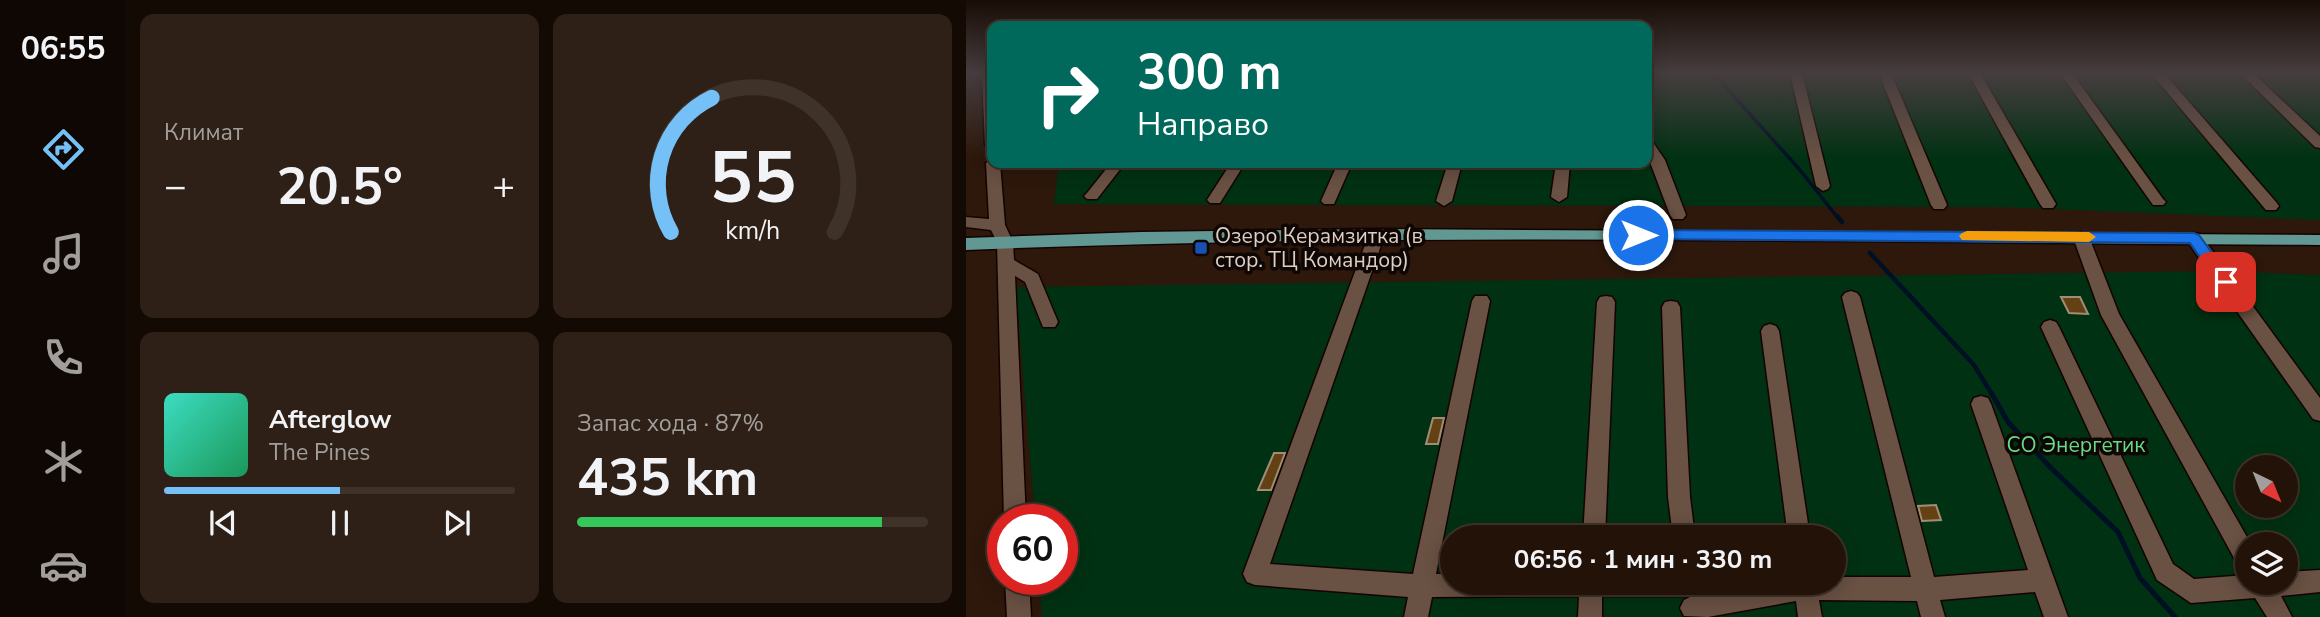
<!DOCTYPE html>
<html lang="ru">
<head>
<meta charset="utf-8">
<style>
	:root { --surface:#221208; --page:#2e2016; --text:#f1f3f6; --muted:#a29e9c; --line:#3f3229; --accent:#75c0f6 }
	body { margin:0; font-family:"Nunito Sans",sans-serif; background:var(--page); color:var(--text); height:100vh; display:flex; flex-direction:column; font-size:26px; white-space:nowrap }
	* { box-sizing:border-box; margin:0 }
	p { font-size:23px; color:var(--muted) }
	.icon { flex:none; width:38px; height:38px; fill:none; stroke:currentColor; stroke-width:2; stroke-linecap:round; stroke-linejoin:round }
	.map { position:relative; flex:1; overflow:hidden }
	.panel { display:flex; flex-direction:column; gap:14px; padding:14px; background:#130a04; width:840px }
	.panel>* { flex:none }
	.hud { position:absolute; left:21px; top:21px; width:665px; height:147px; border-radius:14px; box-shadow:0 4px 18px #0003,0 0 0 2px var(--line); background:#00695c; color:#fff; overflow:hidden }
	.needle { width:46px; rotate:137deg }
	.tools { position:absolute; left:1269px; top:455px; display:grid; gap:14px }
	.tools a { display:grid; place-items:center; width:63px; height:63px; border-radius:50%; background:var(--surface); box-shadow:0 4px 18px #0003,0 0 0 2px var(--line); font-size:35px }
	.speed { position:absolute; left:21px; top:504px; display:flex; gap:14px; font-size:35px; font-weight:700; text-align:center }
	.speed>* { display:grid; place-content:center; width:91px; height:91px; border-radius:50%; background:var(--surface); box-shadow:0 4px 18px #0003,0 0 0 2px var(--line); line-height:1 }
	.speed .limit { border:10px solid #d22; background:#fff; color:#111 }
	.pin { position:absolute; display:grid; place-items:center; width:60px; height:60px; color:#fff; margin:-30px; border-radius:14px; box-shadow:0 4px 10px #0006 }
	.me { position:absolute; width:77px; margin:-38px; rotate:90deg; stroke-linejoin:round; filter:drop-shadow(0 0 5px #0008) }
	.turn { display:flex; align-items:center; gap:24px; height:147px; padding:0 35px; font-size:32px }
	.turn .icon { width:91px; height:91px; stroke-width:2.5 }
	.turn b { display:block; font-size:49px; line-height:60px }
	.big { font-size:52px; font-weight:700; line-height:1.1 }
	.panel .widget { flex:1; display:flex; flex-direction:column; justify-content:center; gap:10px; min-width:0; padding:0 24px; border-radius:14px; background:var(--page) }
	.panel .dial { align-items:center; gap:0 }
	.dial svg { height:182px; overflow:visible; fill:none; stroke:var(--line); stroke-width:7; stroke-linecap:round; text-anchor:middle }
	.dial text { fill:var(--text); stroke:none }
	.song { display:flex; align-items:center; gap:21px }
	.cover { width:84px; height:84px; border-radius:10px; background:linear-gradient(135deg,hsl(170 70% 55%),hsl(150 70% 35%)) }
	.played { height:7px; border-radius:4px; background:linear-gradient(90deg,var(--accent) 50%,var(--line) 50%) }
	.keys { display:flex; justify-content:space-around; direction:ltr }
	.heat { display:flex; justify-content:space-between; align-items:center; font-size:38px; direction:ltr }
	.charge { height:10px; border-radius:5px; background:linear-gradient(90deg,#34c759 87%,var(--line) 0) }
	.panel .tiles { flex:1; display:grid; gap:14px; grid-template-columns:repeat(2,1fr) }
	.trip { position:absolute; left:474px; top:525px; width:406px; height:70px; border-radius:35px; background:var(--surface); box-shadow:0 4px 18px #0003,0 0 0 2px var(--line); font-weight:700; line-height:70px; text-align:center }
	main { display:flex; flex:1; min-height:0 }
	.tabs { display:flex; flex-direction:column; width:126px; justify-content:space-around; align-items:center; background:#0e0703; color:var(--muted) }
	.tabs .icon { width:49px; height:49px }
	.tabs .current { color:var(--accent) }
	.tabs b { font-size:32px; color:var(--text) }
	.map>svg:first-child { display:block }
	.green { fill:#003112; fill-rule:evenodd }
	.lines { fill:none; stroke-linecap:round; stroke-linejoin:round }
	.stream-far2 { stroke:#001024; stroke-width:3.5 }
	.stream-far1 { stroke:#001024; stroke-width:4.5 }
	.stream { stroke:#001024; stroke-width:5 }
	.building { fill:#644112; stroke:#a18d77; stroke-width:2 }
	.minor-casing { stroke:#140300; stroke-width:3 }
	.major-casing { stroke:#140300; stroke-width:3 }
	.minor { fill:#695143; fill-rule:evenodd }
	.major { fill:#629893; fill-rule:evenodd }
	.route { fill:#1a73e8; stroke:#114b97; stroke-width:2 }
	.slow { fill:#f59e0b }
	.transit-dot { fill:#1a4fb4; stroke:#0e0603; stroke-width:2.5 }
	.labels { text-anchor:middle; stroke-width:7; stroke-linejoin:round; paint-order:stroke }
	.poi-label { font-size:21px; fill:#ddcec6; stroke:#0e0603; text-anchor:start }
	.park-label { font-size:21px; fill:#67db87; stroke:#0e0603 }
</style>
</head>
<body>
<main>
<nav class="tabs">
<b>06:55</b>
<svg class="icon current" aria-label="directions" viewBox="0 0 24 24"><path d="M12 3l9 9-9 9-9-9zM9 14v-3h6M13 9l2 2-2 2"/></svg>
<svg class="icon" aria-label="music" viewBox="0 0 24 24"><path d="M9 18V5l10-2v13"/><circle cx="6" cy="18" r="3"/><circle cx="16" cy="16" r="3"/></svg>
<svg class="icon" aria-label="phone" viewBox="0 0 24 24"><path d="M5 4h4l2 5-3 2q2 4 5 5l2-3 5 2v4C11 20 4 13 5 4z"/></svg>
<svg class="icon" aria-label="climate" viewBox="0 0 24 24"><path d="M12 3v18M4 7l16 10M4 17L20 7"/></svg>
<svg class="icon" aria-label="car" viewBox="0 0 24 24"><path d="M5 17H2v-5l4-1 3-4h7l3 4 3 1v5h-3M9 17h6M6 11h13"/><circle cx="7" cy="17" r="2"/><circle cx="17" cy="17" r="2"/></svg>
</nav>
<section class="panel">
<div class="tiles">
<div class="widget"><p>Климат</p>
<div class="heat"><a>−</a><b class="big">20.5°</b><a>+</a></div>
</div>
<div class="widget dial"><svg viewBox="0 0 100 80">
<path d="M14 69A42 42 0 1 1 86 69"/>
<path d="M14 69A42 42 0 0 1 32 10" stroke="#75c0f6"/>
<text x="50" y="56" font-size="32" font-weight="700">55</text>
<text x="50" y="72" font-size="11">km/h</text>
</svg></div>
<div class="widget">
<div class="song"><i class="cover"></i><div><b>Afterglow</b><p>The Pines</p></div></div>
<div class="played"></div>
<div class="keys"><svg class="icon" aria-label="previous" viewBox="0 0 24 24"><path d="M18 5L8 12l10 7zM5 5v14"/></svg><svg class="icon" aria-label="pause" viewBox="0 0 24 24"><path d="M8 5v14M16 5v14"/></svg><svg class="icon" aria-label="next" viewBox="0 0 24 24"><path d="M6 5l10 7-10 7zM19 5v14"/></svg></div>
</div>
<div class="widget"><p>Запас хода · 87%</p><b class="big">435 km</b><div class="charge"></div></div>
</div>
</section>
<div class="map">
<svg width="1354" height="617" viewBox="0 0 1354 617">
	<rect width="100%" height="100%" fill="#2d180b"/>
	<g class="green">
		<polygon points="681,73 1354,73 1354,220 1035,207 88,204 93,163 681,163"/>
		<path d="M1254,271L1354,275V617H76L73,579H96V520H69L50,287ZM1281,467H1320V506H1281ZM486,537H868V583H486ZM1281,544H1320V583H1281Z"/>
	</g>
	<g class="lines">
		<polyline class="stream-far2" points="747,73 834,170 872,218"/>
		<g class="stream-far1">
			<polyline points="871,216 876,222"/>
			<polyline points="904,253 1008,365 1027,396"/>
		</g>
		<polyline class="stream" points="1026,394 1042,422 1085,468 1152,532 1174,578 1209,617"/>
	</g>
	<g class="building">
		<polygon points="1095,297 1114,297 1122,314 1103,313"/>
		<polygon points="467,418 478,418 472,444 460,444"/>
		<polygon points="308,453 319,453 305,490 292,490"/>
		<polygon points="970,505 975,520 956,521 952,506"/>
	</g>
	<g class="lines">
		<g class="minor-casing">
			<g id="minor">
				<polygon points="16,73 26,73 26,149 19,145"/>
				<polygon points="824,73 836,73 864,186 862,189 857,191 850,186"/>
				<polygon points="913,73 925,73 981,205 978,209 968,209 965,205"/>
				<polygon points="1002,73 1014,73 1090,204 1087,208 1077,208 1074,204"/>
				<polygon points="1094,73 1106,73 1197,199 1200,202 1197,205 1187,205"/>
				<polygon points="1185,73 1198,73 1310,202 1313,206 1310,210 1300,210"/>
				<polygon points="1274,73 1287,73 1354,136 1354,148 1349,147"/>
				<polygon points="681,140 686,141 699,160 720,215 717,219 707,219 704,215 681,154"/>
				<polygon points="26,159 26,163 34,163 39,225 47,242 48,260 72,274 92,322 89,327 77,327 59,282 49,276 60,520 38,520 31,242 25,230 0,227 0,217 23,219 20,163"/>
				<polygon points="145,163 159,163 131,199 121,199 118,196 121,193"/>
				<polygon points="265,163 279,163 254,203 244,203 241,200"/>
				<polygon points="372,163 386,163 368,204 358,204 355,201"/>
				<polygon points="482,163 496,163 486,201 478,206 470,201"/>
				<polygon points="590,163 604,163 601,197 593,202 585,197"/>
				<polygon points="411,229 419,234 304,564 447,574 506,301 509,296 521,296 524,301 470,574 486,574 486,583 734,583 731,592 723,596 636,596 636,617 612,617 613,596 466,597 462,617 438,617 442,597 289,585 281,582 277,574 403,234"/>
				<polygon points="1115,232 1123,237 1153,314 1285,544 1281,544 1281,570 1273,567 1135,315 1107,237"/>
				<polygon points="1228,233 1234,234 1354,398 1354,421 1347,419 1222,242 1220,238"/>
				<polygon points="885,291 891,293 894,297 968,577 1062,570 1005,404 1008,398 1015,396 1022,398 1025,404 1102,617 1078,617 1069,592 974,600 979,617 955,617 951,601 853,600 856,617 832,617 830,601 742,617 718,616 714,608 718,600 726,596 803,583 868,583 868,577 945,577 876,297 879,293"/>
				<polygon points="640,296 646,297 649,302 639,537 617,537 631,302 634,297"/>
				<polygon points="705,301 711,302 714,307 724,497 729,537 707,537 702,497 696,307 699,302"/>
				<polygon points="1084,320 1090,322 1093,327 1207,564 1228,579 1281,575 1281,583 1320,583 1320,572 1354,570 1354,592 1315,596 1326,617 1301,617 1289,598 1225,603 1191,580 1075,327 1078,322"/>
				<polygon points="804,324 810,326 813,331 844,537 822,537 795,331 798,326"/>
				<polygon points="39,579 63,579 65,617 41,617"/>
			</g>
		</g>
		<g class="major-casing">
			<path id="major" d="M411,229L1354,235V245C903,243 451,231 0,250V238L175,232Z"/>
		</g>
		<use href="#minor" class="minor"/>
		<use href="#major" class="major"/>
	</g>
	<linearGradient id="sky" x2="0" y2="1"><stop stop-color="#190d06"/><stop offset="0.46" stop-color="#463d3f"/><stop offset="1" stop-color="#463d3f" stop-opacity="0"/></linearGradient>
	<rect width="1354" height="159" fill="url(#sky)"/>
	<polygon class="route" points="672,230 1228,233 1233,235 1267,282 1265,286 1254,286 1224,243 667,239 665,235"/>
	<polygon class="slow" points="1001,231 1123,232 1130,237 1123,242 996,240 993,236 996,233"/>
	<rect class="transit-dot" x="228" y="241" width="14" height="14" rx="3.5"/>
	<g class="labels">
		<g class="poi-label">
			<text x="249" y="243">Озеро Керамзитка (в<tspan x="249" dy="24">стор. ТЦ Командор)</tspan></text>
		</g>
		<g class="park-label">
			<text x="1110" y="452">СО Энергетик</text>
		</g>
	</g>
</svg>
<div class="tools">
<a><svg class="needle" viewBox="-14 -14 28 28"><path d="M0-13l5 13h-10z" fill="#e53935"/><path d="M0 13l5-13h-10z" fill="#a29e9c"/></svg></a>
<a><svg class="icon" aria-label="layers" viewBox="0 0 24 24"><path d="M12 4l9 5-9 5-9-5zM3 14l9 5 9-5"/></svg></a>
</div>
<div class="speed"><div class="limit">60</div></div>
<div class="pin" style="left:1260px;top:282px;background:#d93025"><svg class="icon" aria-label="arrive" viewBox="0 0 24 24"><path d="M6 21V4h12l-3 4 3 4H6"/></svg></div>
<svg class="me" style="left:672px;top:235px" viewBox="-20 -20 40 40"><circle r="17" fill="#1a73e8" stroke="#fff" stroke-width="3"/><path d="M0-11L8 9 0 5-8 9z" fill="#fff"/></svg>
<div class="trip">06:56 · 1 мин · 330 m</div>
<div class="hud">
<div class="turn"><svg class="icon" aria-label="right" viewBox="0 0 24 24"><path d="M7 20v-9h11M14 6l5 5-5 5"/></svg><div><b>300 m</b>Направо</div></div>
</div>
</div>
</main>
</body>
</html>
